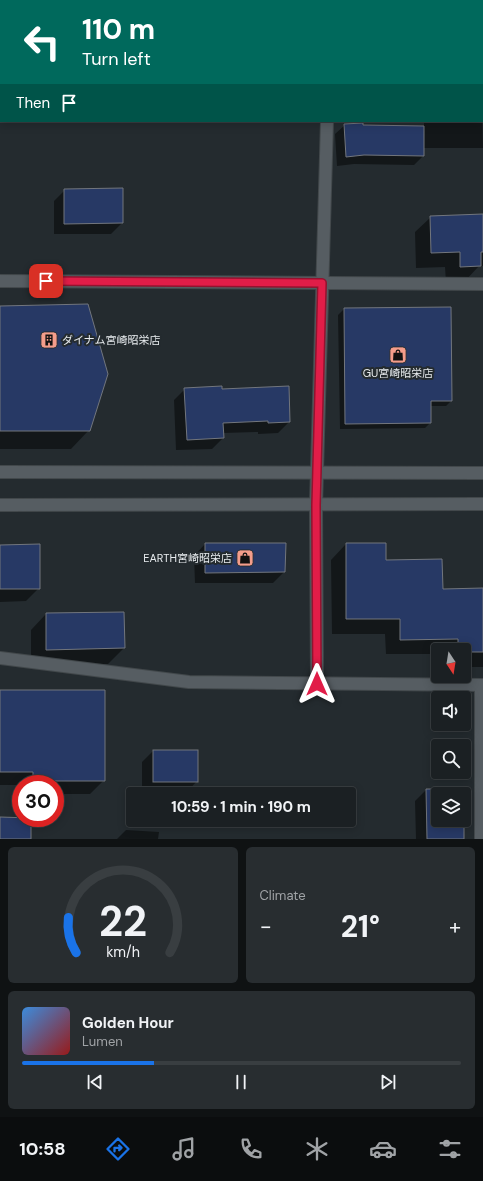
<!DOCTYPE html>
<html lang="en">
<head>
<meta charset="utf-8">
<style>
	:root { --surface:#1b2023; --page:#282d30; --text:#f1f3f6; --muted:#a0a3a6; --line:#393e41; --accent:#1a73e8 }
	body { margin:0; font-family:"DM Sans","Noto Sans JP",sans-serif; background:var(--page); color:var(--text); height:100vh; display:flex; flex-direction:column; font-size:15px; white-space:nowrap }
	* { box-sizing:border-box; margin:0 }
	p { font-size:13px; color:var(--muted) }
	.icon { flex:none; width:22px; height:22px; fill:none; stroke:currentColor; stroke-width:2; stroke-linecap:round; stroke-linejoin:round }
	.map { position:relative; height:839px; overflow:hidden }
	.drawer { display:flex; flex-direction:column; gap:8px; padding:8px; background:#0f1213; flex:1 }
	.drawer>* { flex:none }
	.banner { position:absolute; left:0px; top:0px; width:483px; height:122px; box-shadow:0 2px 10px #0003,0 0 0 1px var(--line); background:#00695c; color:#fff; overflow:hidden }
	.needle { width:26px; rotate:168deg }
	.buttons { position:absolute; left:431px; top:643px; display:grid; gap:8px }
	.buttons a { display:grid; place-items:center; width:40px; height:40px; border-radius:4px; background:var(--surface); box-shadow:0 2px 10px #0003,0 0 0 1px var(--line); font-size:20px }
	.speed { position:absolute; left:12px; top:775px; display:flex; gap:8px; font-size:20px; font-weight:700; text-align:center }
	.speed>* { display:grid; place-content:center; width:52px; height:52px; border-radius:50%; background:var(--surface); box-shadow:0 2px 10px #0003,0 0 0 1px var(--line); line-height:1 }
	.speed .limit { border:6px solid #d22; background:#fff; color:#111 }
	.pin { position:absolute; display:grid; place-items:center; width:34px; height:34px; color:#fff; margin:-17px; border-radius:8px; box-shadow:0 2px 6px #0006 }
	.me { position:absolute; width:44px; margin:-22px; rotate:0deg; stroke-linejoin:round; filter:drop-shadow(0 0 3px #0008) }
	.turn { display:flex; align-items:center; gap:14px; height:84px; padding:0 16px; font-size:18px }
	.turn .icon { width:52px; height:52px; stroke-width:2.5 }
	.turn b { display:block; font-size:28px; line-height:34px }
	.then { display:flex; align-items:center; height:38px; padding:0 16px; background:#0003; gap:8px; font-size:15px }
	.big { font-size:30px; font-weight:700; line-height:1.1 }
	.drawer .tile { flex:1; display:flex; flex-direction:column; justify-content:center; gap:6px; min-width:0; padding:0 14px; border-radius:6px; background:var(--page) }
	.drawer .dial { align-items:center; gap:0 }
	.dial svg { height:104px; overflow:visible; fill:none; stroke:var(--line); stroke-width:7; stroke-linecap:round; text-anchor:middle }
	.dial text { fill:var(--text); stroke:none }
	.song { display:flex; align-items:center; gap:12px }
	.cover { width:48px; height:48px; border-radius:6px; background:linear-gradient(135deg,hsl(210 70% 55%),hsl(0 70% 35%)) }
	.played { height:4px; border-radius:2px; background:linear-gradient(90deg,var(--accent) 30%,var(--line) 30%) }
	.keys { display:flex; justify-content:space-around; direction:ltr }
	.heat { display:flex; justify-content:space-between; align-items:center; font-size:22px; direction:ltr }
	.drawer .tiles { flex:1; display:grid; gap:8px; grid-template-columns:1fr 1fr }
	.tile:last-child { grid-column:span 2 }
	.trip { position:absolute; left:126px; top:787px; width:230px; height:40px; border-radius:4px; background:var(--surface); box-shadow:0 2px 10px #0003,0 0 0 1px var(--line); font-weight:700; line-height:40px; text-align:center }
	.tab-bar { display:flex; height:64px; justify-content:space-around; align-items:center; background:#0b0d0e; color:var(--muted) }
	.tab-bar .icon { width:28px; height:28px }
	.tab-bar .current { color:var(--accent) }
	.tab-bar b { font-size:18px; color:var(--text) }
	.map>svg:first-child { display:block }
	.green { fill:#10435b }
	.shadow { fill:#0007; fill-rule:evenodd }
	.building { fill:#273965; stroke:#72767d }
	.lines { fill:none; stroke-linecap:round; stroke-linejoin:round }
	.minor-casing { stroke:#42484b; stroke-width:14 }
	.minor { stroke:#565d62; stroke-width:12 }
	.route-casing { stroke:#92132f; stroke-width:10 }
	.route { stroke:#e11d48; stroke-width:7 }
	.labels { text-anchor:middle; stroke-width:4; stroke-linejoin:round; paint-order:stroke }
	.poi-label { font-size:11px; fill:#e8ecef; stroke:#242b2f; text-anchor:start }
</style>
</head>
<body>
<div class="map">
<svg width="483" height="839" viewBox="0 0 483 839">
	<rect width="100%" height="100%" fill="#242b2f"/>
	<polygon class="green" points="117,0 311,0 117,1"/>
	<g class="shadow">
		<polygon points="482,102 483,148 423,148 423,156 414,165 354,164 337,166 335,134 345,125 424,127 424,121 482,121"/>
		<polygon points="65,190 122,223 111,234 54,234 54,201"/>
		<polygon points="483,215 483,266 479,266 465,281 446,282 445,267 416,268 415,232 431,217"/>
		<polygon points="0,307 89,430 71,449 0,449"/>
		<polygon points="344,309 451,401 446,406 430,406 430,423 425,428 340,429 338,315"/>
		<polygon points="185,389 221,390 289,422 278,433 258,434 258,432 223,433 223,438 212,449 176,450 174,400"/>
		<polygon points="205,544 284,572 273,583 195,583 194,556"/>
		<polygon points="346,544 385,561 442,590 483,589 483,667 464,667 464,650 438,650 438,654 386,654 385,634 332,634 331,560"/>
		<polygon points="0,546 39,588 26,601 0,602"/>
		<polygon points="46,614 124,648 108,664 31,665 31,630"/>
		<polygon points="0,691 104,780 90,794 55,794 55,784 21,784 20,795 20,785 0,785"/>
		<polygon points="153,751 197,781 186,793 142,793 142,762"/>
		<path d="M472,789V817L463,827V839H416L415,801L426,790ZM438,794H464V820H438Z"/>
		<polygon points="126,830 159,832 158,839 117,839"/>
	</g>
	<g class="building">
		<polygon points="363,123 363,125 424,126 424,156 364,155 346,157 344,124"/>
		<polygon points="123,188 123,223 64,224 64,189"/>
		<polygon points="483,214 483,252 481,252 481,266 460,267 460,252 431,253 430,216"/>
		<polygon points="88,304 108,374 90,431 0,431 0,306"/>
		<polygon points="451,307 452,401 431,401 431,423 345,424 344,308"/>
		<polygon points="222,386 222,389 289,386 290,422 268,423 268,421 223,423 224,438 187,440 184,388"/>
		<polygon points="205,543 286,543 285,572 205,573"/>
		<polygon points="346,543 386,543 386,560 442,559 443,589 483,588 483,652 464,652 464,650 458,650 458,639 400,640 400,619 346,619"/>
		<polygon points="40,544 40,589 0,589 0,545"/>
		<polygon points="124,612 125,648 46,650 46,613"/>
		<polygon points="0,690 105,690 105,781 33,781 33,772 0,772"/>
		<rect x="153" y="750" width="45" height="32"/>
		<polygon points="426,789 463,789 463,794 438,794 438,820 464,820 464,839 427,839"/>
		<polygon points="0,817 31,818 31,839 0,839"/>
	</g>
	<g class="lines">
		<g class="minor-casing">
			<g id="minor">
				<polyline points="330,1 330,0"/>
				<polyline points="0,88 1,88"/>
				<polyline points="0,281 483,284"/>
				<polyline points="0,472 483,473"/>
				<polyline points="0,505 483,504"/>
				<polyline points="0,658 189,682 483,685"/>
				<polyline points="317,685 316,505 327,121"/>
				<polyline points="481,839 481,685"/>
			</g>
		</g>
		<use href="#minor" class="minor"/>
	</g>
	<g class="lines">
		<g class="route-casing">
			<polyline id="route" points="46,281 322,283 316,505 317,684"/>
		</g>
		<use href="#route" class="route"/>
	</g>
	<defs>
		<g id="building-square" transform="scale(0.9)"><rect x="-9" y="-9" width="18" height="18" rx="4" fill="#f49d8b" stroke="#242b2f"/><path d="M-4-6H4V6H1V3H-1V6H-4ZM-2.5-4.3h1.7v1.8h-1.7ZM.8-4.3h1.7v1.8H.8ZM-2.5-1h1.7V.8h-1.7ZM.8-1h1.7V.8H.8Z" fill="#111"/></g>
		<g id="shop-square" transform="scale(0.9)"><rect x="-9" y="-9" width="18" height="18" rx="4" fill="#f49d8b" stroke="#242b2f"/><path d="M-5-2.5h2.3a2.7 3.5 0 0 1 5.4 0H5L5.5 6h-11ZM-1.5-2.5h3a1.5 2.3 0 0 0-3 0Z" fill="#111"/></g>
	</defs>
	<g fill-rule="evenodd">
		<use href="#building-square" x="49" y="340"/>
		<use href="#shop-square" x="398" y="355"/>
		<use href="#shop-square" x="245" y="558"/>
	</g>
	<g class="labels">
		<g class="poi-label">
			<text x="62" y="344">ダイナム宮崎昭栄店</text>
			<text x="398" y="377" text-anchor="middle">GU宮崎昭栄店</text>
			<text x="232" y="562" text-anchor="end">EARTH宮崎昭栄店</text>
		</g>
	</g>
</svg>
<div class="buttons">
<a><svg class="needle" viewBox="-14 -14 28 28"><path d="M0-13l5 13h-10z" fill="#e53935"/><path d="M0 13l5-13h-10z" fill="#a0a3a6"/></svg></a>
<a><svg class="icon" aria-label="sound" viewBox="0 0 24 24"><path d="M4 9h4l5-4v14l-5-4H4zM17 9q2 3 0 6"/></svg></a>
<a><svg class="icon" aria-label="search" viewBox="0 0 24 24"><circle cx="10" cy="10" r="6"/><path d="M15 15l6 6"/></svg></a>
<a><svg class="icon" aria-label="layers" viewBox="0 0 24 24"><path d="M12 4l9 5-9 5-9-5zM3 14l9 5 9-5"/></svg></a>
</div>
<div class="speed"><div class="limit">30</div></div>
<div class="pin" style="left:46px;top:281px;background:#d93025"><svg class="icon" aria-label="arrive" viewBox="0 0 24 24"><path d="M6 21V4h12l-3 4 3 4H6"/></svg></div>
<svg class="me" style="left:317px;top:684px" viewBox="-20 -20 40 40"><path d="M0-17L14 15 0 8-14 15z" fill="#e11d48" stroke="#fff" stroke-width="4"/></svg>
<div class="trip">10:59 · 1 min · 190 m</div>
<div class="banner">
<div class="turn"><svg class="icon" aria-label="left" viewBox="0 0 24 24"><path d="M17 20v-9H6M10 6l-5 5 5 5"/></svg><div><b>110 m</b>Turn left</div></div>
<div class="then">Then<svg class="icon" aria-label="arrive" viewBox="0 0 24 24"><path d="M6 21V4h12l-3 4 3 4H6"/></svg></div>
</div>
</div>
<section class="drawer">
<div class="tiles">
<div class="tile dial"><svg viewBox="0 0 100 80">
<path d="M14 69A42 42 0 1 1 86 69"/>
<path d="M14 69A42 42 0 0 1 8 42" stroke="#1a73e8"/>
<text x="50" y="56" font-size="32" font-weight="700">22</text>
<text x="50" y="72" font-size="11">km/h</text>
</svg></div>
<div class="tile"><p>Climate</p>
<div class="heat"><a>−</a><b class="big">21°</b><a>+</a></div>
</div>
<div class="tile">
<div class="song"><i class="cover"></i><div><b>Golden Hour</b><p>Lumen</p></div></div>
<div class="played"></div>
<div class="keys"><svg class="icon" aria-label="previous" viewBox="0 0 24 24"><path d="M18 5L8 12l10 7zM5 5v14"/></svg><svg class="icon" aria-label="pause" viewBox="0 0 24 24"><path d="M8 5v14M16 5v14"/></svg><svg class="icon" aria-label="next" viewBox="0 0 24 24"><path d="M6 5l10 7-10 7zM19 5v14"/></svg></div>
</div>
</div>
</section>
<nav class="tab-bar">
<b>10:58</b>
<svg class="icon current" aria-label="directions" viewBox="0 0 24 24"><path d="M12 3l9 9-9 9-9-9zM9 14v-3h6M13 9l2 2-2 2"/></svg>
<svg class="icon" aria-label="music" viewBox="0 0 24 24"><path d="M9 18V5l10-2v13"/><circle cx="6" cy="18" r="3"/><circle cx="16" cy="16" r="3"/></svg>
<svg class="icon" aria-label="phone" viewBox="0 0 24 24"><path d="M5 4h4l2 5-3 2q2 4 5 5l2-3 5 2v4C11 20 4 13 5 4z"/></svg>
<svg class="icon" aria-label="climate" viewBox="0 0 24 24"><path d="M12 3v18M4 7l16 10M4 17L20 7"/></svg>
<svg class="icon" aria-label="car" viewBox="0 0 24 24"><path d="M5 17H2v-5l4-1 3-4h7l3 4 3 1v5h-3M9 17h6M6 11h13"/><circle cx="7" cy="17" r="2"/><circle cx="17" cy="17" r="2"/></svg>
<svg class="icon" aria-label="filters" viewBox="0 0 24 24"><path d="M4 7h16M4 17h16"/><circle cx="9" cy="7" r="2"/><circle cx="15" cy="17" r="2"/></svg>
</nav>
</body>
</html>
